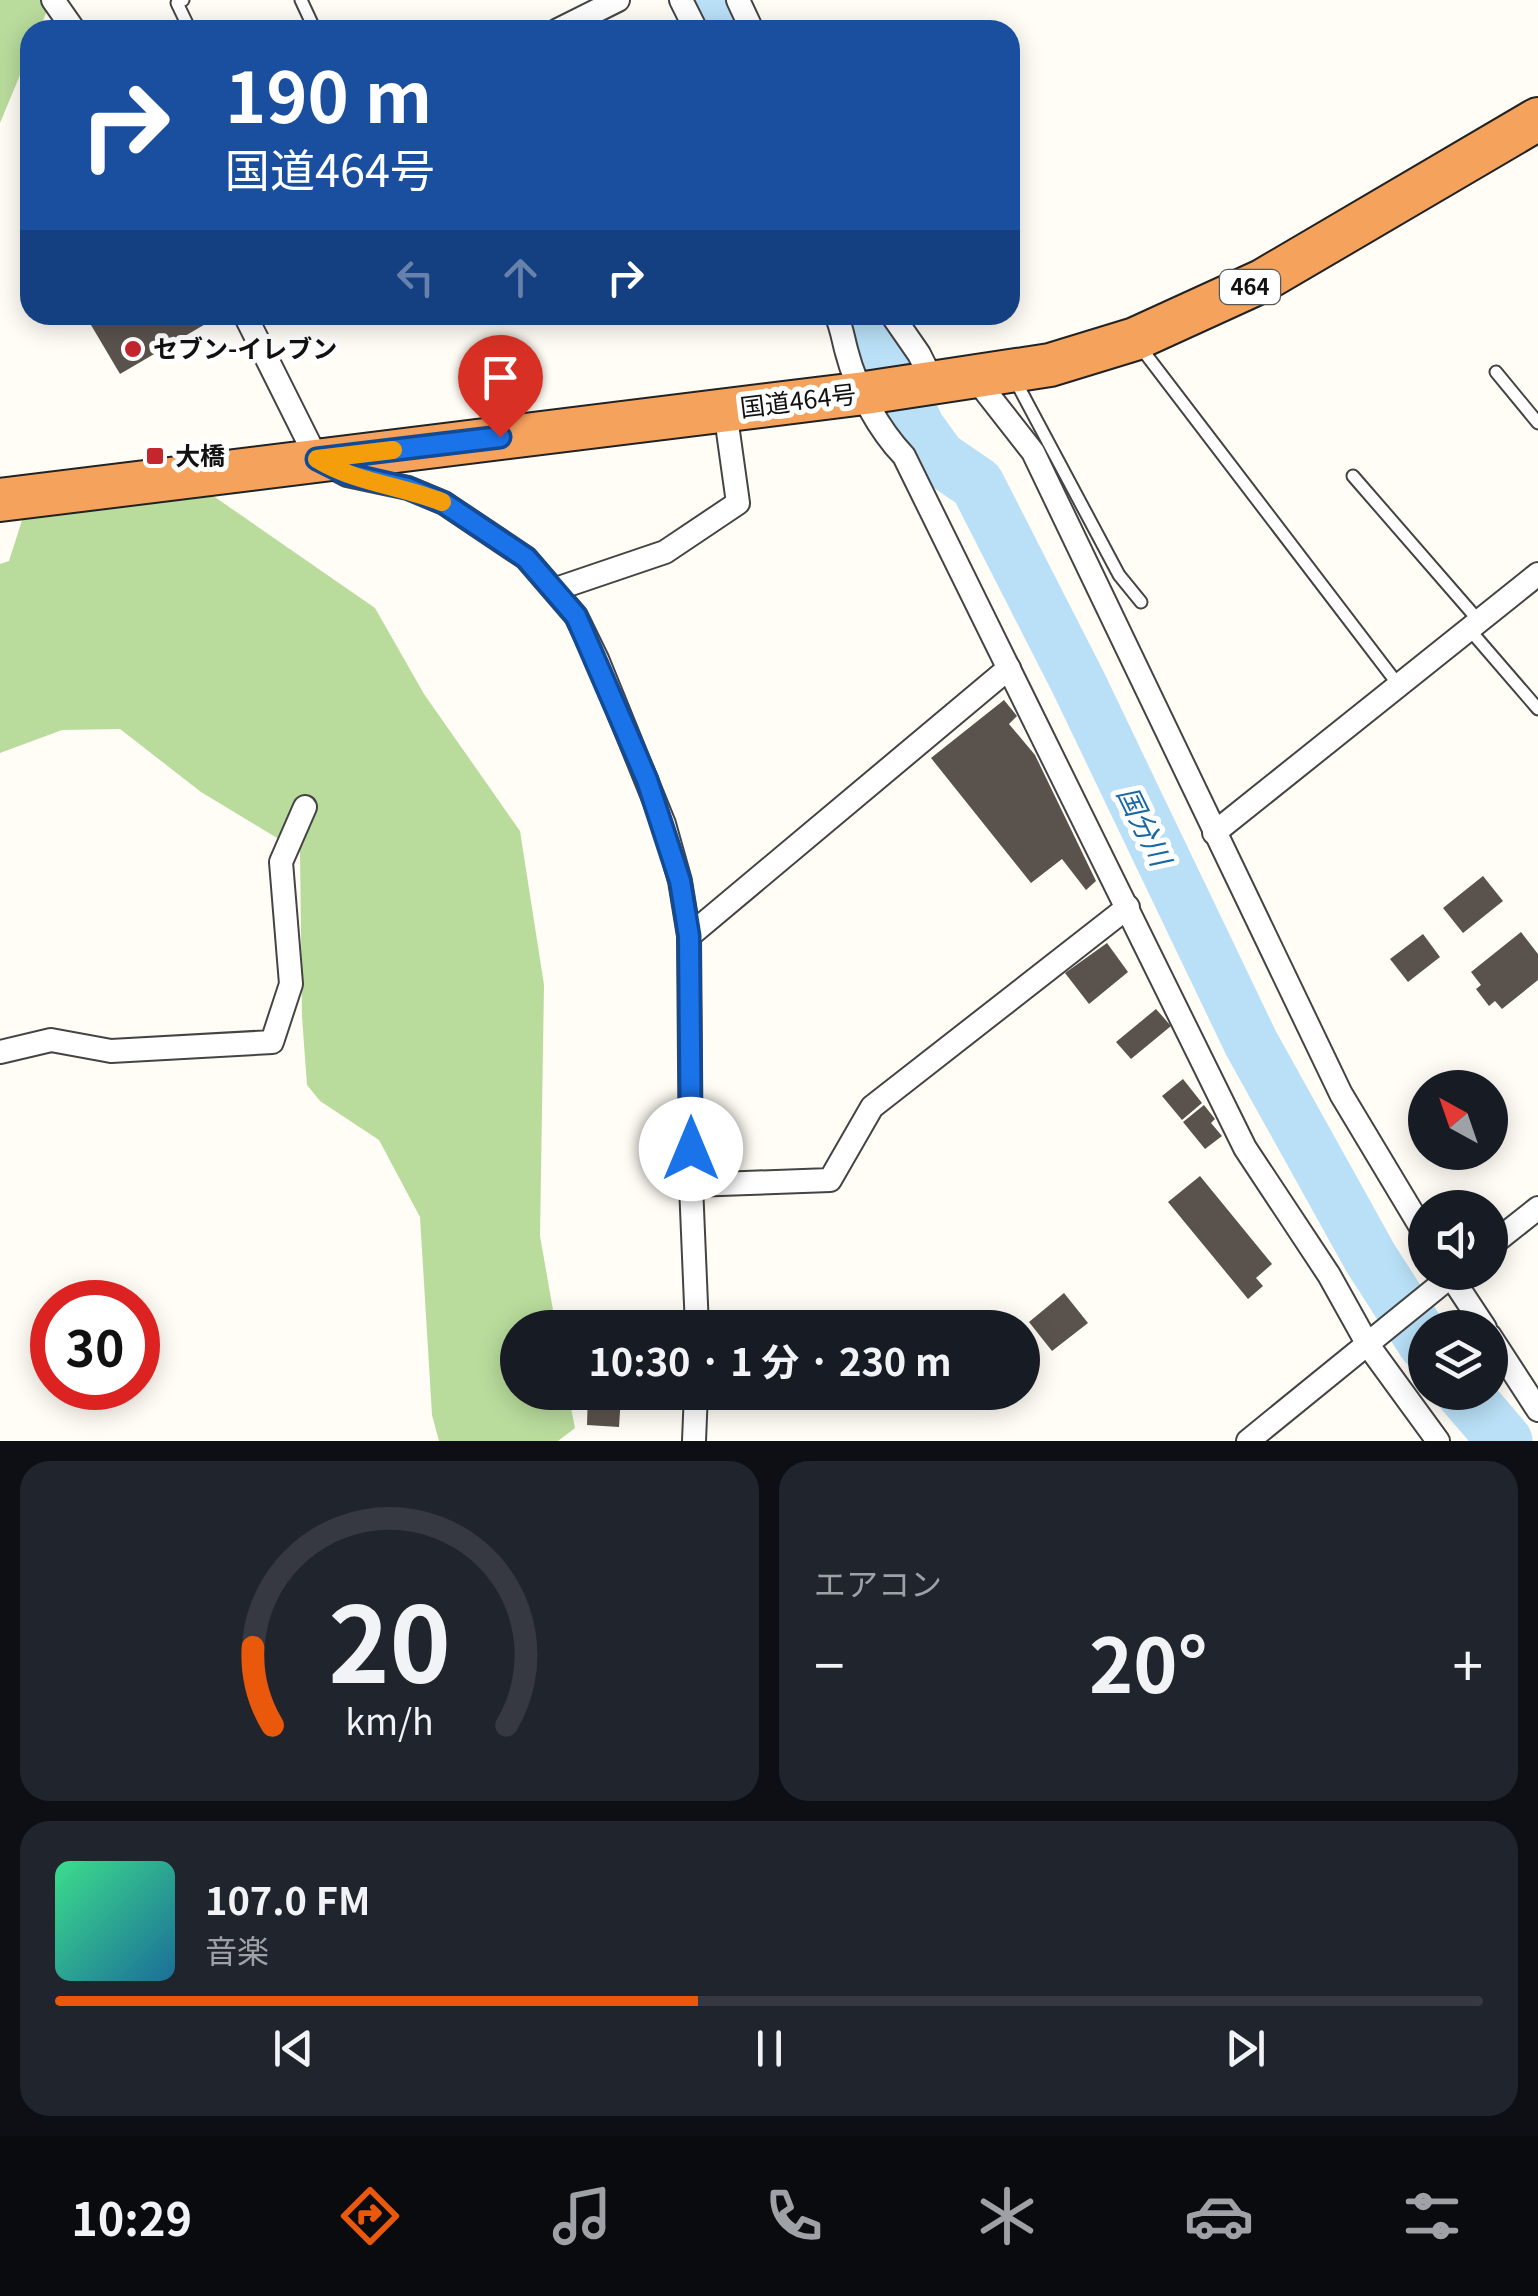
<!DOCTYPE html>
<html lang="ja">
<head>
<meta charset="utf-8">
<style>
	:root { --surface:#171b24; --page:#20242c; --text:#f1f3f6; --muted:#9ea1a6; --line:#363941; --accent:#ea580c }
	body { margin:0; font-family:Georgia,"Noto Sans JP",serif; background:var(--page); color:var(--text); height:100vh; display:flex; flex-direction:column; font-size:38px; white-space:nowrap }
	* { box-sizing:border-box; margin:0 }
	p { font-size:32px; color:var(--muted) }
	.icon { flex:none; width:55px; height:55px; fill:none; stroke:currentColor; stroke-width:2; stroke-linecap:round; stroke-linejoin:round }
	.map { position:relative; height:1441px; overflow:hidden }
	.panel { display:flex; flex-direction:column; gap:20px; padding:20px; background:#0d0f14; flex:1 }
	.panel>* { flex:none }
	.hud { position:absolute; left:20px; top:20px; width:1000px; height:305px; border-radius:30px; box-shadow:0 5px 25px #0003; background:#1a4fa0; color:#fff; overflow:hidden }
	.needle { width:65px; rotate:320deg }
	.tools { position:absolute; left:1408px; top:1070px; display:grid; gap:20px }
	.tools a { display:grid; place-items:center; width:100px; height:100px; border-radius:50%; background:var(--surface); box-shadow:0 5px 25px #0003; font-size:50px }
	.speed { position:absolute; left:30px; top:1280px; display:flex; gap:20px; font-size:50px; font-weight:700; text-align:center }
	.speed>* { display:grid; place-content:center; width:130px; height:130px; border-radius:50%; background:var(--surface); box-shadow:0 5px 25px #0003; line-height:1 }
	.speed .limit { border:15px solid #d22; background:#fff; color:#111 }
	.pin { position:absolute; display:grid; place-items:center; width:85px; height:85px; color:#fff; margin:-102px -42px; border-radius:50% 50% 50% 0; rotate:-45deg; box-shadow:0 0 10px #0007 }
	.pin .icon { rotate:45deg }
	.me { position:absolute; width:110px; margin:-55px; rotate:0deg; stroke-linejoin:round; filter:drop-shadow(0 0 8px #0008) }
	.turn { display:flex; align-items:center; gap:35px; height:210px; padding:0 40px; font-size:45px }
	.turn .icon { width:130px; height:130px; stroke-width:2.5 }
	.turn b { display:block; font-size:70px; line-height:85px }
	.lanes { display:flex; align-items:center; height:95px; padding:0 40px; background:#0003; justify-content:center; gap:50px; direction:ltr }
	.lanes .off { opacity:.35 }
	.big { font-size:75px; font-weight:700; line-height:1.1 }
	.panel .widget { flex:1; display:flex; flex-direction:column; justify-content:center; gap:15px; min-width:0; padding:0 35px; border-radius:30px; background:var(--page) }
	.panel .dial { align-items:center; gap:0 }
	.dial svg { height:260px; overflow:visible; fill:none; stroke:var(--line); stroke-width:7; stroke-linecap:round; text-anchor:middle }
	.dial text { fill:var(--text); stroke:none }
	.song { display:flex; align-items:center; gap:30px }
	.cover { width:120px; height:120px; border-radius:15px; background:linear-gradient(135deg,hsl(150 70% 55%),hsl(200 70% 35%)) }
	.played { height:10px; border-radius:5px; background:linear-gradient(90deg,var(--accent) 45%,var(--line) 45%) }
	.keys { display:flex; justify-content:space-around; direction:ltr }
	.heat { display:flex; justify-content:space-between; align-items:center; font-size:55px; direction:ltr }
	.panel .tiles { flex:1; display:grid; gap:20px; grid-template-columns:1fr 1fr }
	.widget:last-child { grid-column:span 2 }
	.trip { position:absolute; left:500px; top:1310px; width:540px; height:100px; border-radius:50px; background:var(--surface); box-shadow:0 5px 25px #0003; font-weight:700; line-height:100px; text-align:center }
	.menu { display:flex; height:160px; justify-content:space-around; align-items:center; background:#090b0e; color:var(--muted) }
	.menu .icon { width:70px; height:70px }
	.menu .current { color:var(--accent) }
	.menu b { font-size:45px; color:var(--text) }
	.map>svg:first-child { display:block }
	.forest { fill:#b9dc9c }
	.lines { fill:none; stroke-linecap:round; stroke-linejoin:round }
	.river { stroke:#b9e0f7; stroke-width:55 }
	.building { fill:#5a524d }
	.lane-casing { stroke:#444; stroke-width:15 }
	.street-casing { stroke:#444; stroke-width:26 }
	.highway-casing { stroke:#222; stroke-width:46 }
	.lane { stroke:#fff; stroke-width:11 }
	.street { stroke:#fff; stroke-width:22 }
	.highway { stroke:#f5a25d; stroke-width:42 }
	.route-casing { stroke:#114b97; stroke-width:25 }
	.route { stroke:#1a73e8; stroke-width:18 }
	.slow { stroke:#f59e0b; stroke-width:18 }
	.poi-dot { fill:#c4262e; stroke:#fff; stroke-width:4 }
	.labels { text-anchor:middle; stroke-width:10; stroke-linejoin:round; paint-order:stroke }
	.shield { fill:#fff; stroke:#585858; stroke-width:2.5 }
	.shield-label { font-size:22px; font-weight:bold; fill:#111 }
	.poi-label { font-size:25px; font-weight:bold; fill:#111; stroke:#fff; text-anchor:start }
	.street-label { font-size:25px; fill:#111; stroke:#fff }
	.water-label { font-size:28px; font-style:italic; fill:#1768a6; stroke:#fff }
</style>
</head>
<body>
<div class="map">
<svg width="1538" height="1441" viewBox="0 0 1538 1441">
	<rect width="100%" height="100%" fill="#fffdf5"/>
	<g class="forest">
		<polygon points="0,0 41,0 49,6 39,30 30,30 30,51 0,123"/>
		<polygon points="209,493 375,608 424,694 520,831 544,985 540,1236 556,1327 518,1328 518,1392 568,1393 575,1428 558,1441 439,1441 432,1415 420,1217 379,1140 320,1101 307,1085 302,1017 300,852 201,792 120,729 62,730 0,753 0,564 9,561 24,514"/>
	</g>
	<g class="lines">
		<g class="river">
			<polyline points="720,0 733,30"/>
			<polyline points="863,315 918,429 939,458 977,484 1078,682 1251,1043 1371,1259 1425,1343"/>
			<polyline points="1463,1392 1505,1441"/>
		</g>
	</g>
	<g class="building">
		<polygon points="108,315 211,315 214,319 120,374 91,325"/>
		<polygon points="1004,700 1017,716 1009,724 1035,755 1096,881 1086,890 1062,859 1031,883 931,758"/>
		<polygon points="1483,876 1503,901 1463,933 1443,908"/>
		<polygon points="1521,932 1538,954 1538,980 1502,1009 1495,1001 1489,1006 1476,989 1481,985 1471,972"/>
		<polygon points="1423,934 1440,957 1408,982 1390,959"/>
		<polygon points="1107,943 1128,972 1089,1004 1065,973"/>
		<polygon points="1156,1009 1171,1026 1131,1059 1116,1042"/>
		<polygon points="1183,1079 1202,1103 1182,1120 1162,1096"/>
		<polygon points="1204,1105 1215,1119 1211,1123 1222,1136 1205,1149 1183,1122"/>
		<polygon points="1200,1176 1272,1264 1256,1278 1263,1286 1248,1299 1168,1202"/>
		<polygon points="1064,1293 1088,1323 1052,1351 1029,1322"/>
		<polygon points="588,1392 631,1392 631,1396 621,1396 619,1427 587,1425"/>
	</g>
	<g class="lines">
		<g class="lane-casing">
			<g id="lane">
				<polyline points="183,0 177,3 190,30"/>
				<polyline points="301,0 315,30"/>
				<polyline points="1138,344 1400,687"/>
				<polyline points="1496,372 1538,423"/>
				<polyline points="1015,380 1119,575 1141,602"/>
				<polyline points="1353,476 1479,621"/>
				<polyline points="1469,629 1538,709"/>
			</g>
		</g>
		<g class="street-casing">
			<g id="street">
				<polyline points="53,0 74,30"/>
				<polyline points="681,0 696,30"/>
				<polyline points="738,0 752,30"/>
				<polyline points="558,30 618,0"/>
				<polyline points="245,315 317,459 347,475 408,488 444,503 526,558 576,616 597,659 664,824 680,881 689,936 691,1185 697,1328"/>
				<path d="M836,315C842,328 843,339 847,353C856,388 879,430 904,456L1245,1148L1329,1275L1368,1345L1438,1441"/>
				<polyline points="892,315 919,354 934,384"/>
				<polyline points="975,378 1033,452 1341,1094 1425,1234"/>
				<polyline points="556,589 665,552 738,503 725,410"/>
				<polyline points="1214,833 1538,574"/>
				<polyline points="689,936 1009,668"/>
				<polyline points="0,1052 51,1040 111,1051 272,1042 291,984 281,862 305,807"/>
				<polyline points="691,1185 830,1180 872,1107 1128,907"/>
				<polyline points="1490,1246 1538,1208"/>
				<polyline points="1448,1272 1485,1328"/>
				<polyline points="1490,1336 1538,1410"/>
				<polyline points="694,1441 696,1392"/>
				<polyline points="1248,1441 1456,1272"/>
			</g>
		</g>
		<g class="highway-casing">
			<polyline id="highway" points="0,500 865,393 1050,365 1135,339 1262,281 1538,119"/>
		</g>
		<use href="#lane" class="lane"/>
		<use href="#street" class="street"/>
		<use href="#highway" class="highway"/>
	</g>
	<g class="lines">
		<g class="route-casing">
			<polyline id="route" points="500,437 317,459 347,474 408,488 444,503 526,558 576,616 647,780 680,881 689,936 691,1149"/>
		</g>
		<use href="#route" class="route"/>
		<path class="slow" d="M393,450L317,459C354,482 401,486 442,502"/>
	</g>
	<g class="poi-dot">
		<circle cx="133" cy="349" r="10"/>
		<rect x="145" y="446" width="20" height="20" rx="5"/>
	</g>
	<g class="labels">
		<rect class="shield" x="1220" y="270" width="60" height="34" rx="8"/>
		<g class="shield-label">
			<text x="1250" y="295">464</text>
		</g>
		<g class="poi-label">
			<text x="153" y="358">セブン-イレブン</text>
			<text x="175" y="465">大橋</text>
		</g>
		<g class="street-label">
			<text transform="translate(798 401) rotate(-7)" y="9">国道464号</text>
		</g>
		<g class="water-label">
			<text transform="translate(1144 826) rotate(64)" y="10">国分川</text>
		</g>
	</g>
</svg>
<div class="tools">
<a><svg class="needle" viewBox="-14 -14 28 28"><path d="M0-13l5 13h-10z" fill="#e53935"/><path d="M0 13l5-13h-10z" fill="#9ea1a6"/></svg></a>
<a><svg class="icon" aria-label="sound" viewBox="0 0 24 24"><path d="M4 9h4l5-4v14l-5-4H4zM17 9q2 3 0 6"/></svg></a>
<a><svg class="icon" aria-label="layers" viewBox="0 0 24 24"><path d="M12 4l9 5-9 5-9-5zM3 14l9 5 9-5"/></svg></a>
</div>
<div class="speed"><div class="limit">30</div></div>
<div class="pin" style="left:500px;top:437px;background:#d93025"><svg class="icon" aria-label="arrive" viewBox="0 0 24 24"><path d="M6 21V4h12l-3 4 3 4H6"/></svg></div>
<svg class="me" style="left:691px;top:1149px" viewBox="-20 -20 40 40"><circle r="19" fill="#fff"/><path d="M0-13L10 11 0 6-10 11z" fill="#1a73e8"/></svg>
<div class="trip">10:30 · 1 分 · 230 m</div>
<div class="hud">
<div class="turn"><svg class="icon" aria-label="right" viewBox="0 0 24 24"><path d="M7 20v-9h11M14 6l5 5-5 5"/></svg><div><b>190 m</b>国道464号</div></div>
<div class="lanes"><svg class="icon off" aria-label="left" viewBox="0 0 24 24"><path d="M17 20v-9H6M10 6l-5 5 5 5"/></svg><svg class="icon off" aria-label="ahead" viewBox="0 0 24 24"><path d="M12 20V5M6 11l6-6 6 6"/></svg><svg class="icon" aria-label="right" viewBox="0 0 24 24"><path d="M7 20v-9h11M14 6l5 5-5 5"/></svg></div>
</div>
</div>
<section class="panel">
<div class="tiles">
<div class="widget dial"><svg viewBox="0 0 100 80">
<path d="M14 69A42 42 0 1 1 86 69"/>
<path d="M14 69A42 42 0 0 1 8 45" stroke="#ea580c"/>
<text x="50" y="56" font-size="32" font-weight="700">20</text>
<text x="50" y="72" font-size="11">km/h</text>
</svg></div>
<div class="widget"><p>エアコン</p>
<div class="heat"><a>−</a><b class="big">20°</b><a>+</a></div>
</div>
<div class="widget">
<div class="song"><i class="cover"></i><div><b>107.0 FM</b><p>音楽</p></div></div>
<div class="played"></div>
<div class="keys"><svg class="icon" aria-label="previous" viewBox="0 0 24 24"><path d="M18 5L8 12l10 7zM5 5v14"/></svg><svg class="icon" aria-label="pause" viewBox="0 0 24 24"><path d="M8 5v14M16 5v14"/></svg><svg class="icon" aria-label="next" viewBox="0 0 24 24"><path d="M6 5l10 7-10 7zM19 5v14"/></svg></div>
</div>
</div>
</section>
<nav class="menu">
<b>10:29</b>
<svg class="icon current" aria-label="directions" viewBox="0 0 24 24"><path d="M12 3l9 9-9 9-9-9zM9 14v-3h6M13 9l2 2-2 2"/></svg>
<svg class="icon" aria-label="music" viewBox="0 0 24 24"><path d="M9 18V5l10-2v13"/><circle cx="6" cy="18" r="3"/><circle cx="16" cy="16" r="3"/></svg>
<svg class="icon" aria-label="phone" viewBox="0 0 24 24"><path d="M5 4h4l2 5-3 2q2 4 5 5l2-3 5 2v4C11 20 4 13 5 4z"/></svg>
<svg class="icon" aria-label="climate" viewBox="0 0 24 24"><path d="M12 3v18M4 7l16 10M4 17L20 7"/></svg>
<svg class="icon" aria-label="car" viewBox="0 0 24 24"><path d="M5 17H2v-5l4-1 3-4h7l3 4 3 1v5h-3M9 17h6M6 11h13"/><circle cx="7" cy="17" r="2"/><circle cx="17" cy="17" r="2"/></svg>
<svg class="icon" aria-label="filters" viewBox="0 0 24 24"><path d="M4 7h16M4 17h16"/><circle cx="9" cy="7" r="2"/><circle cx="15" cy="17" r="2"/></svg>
</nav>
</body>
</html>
